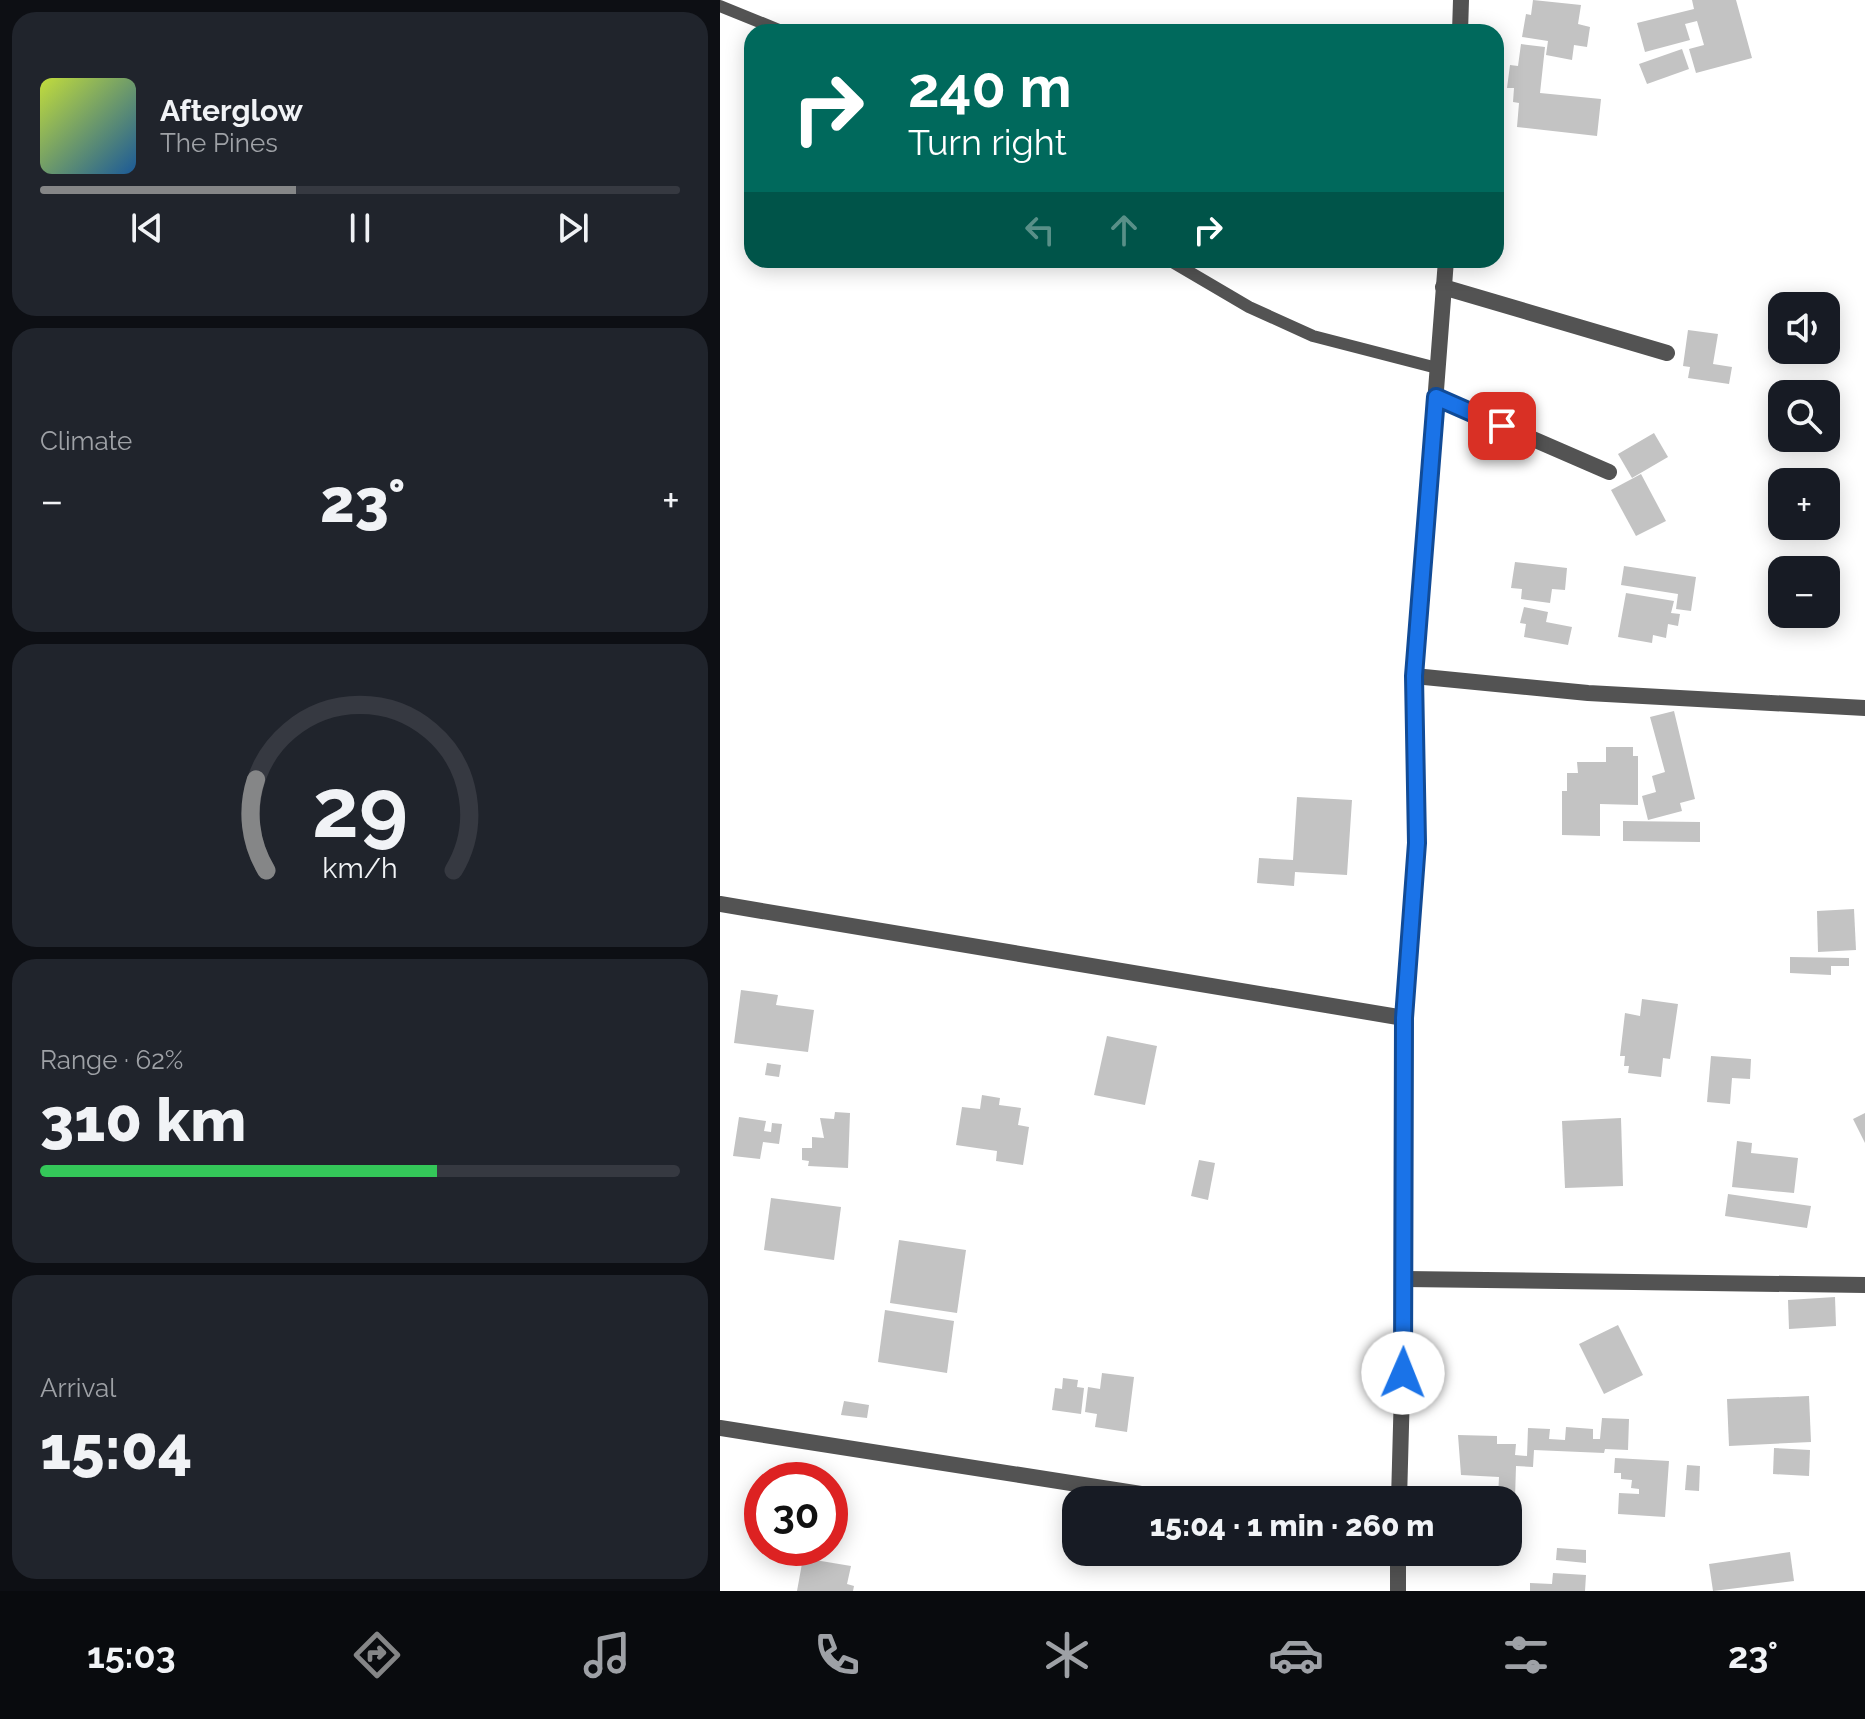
<!DOCTYPE html>
<html lang="en">
<head>
<meta charset="utf-8">
<style>
	:root { --surface:#171b24; --page:#20242c; --text:#f1f3f6; --muted:#9ea1a6; --line:#363941; --accent:#858687 }
	body { margin:0; font-family:Raleway,sans-serif; background:var(--page); color:var(--text); height:100vh; display:flex; flex-direction:column; font-size:30px; white-space:nowrap }
	* { box-sizing:border-box; margin:0 }
	p { font-size:26px; color:var(--muted) }
	.icon { flex:none; width:44px; height:44px; fill:none; stroke:currentColor; stroke-width:2; stroke-linecap:round; stroke-linejoin:round }
	.map { position:relative; flex:1; overflow:hidden }
	.drawer { display:flex; flex-direction:column; gap:12px; padding:12px; background:#0d0f14; width:720px }
	.drawer>* { flex:none }
	.hud { position:absolute; left:24px; top:24px; width:760px; height:244px; border-radius:24px; box-shadow:0 4px 20px #0003; background:#00695c; color:#fff; overflow:hidden }
	.fabs { position:absolute; left:1048px; top:292px; display:grid; gap:16px }
	.fabs a { display:grid; place-items:center; width:72px; height:72px; border-radius:16px; background:var(--surface); box-shadow:0 4px 20px #0003; font-size:40px }
	.speed { position:absolute; left:24px; top:1462px; display:flex; gap:16px; font-size:40px; font-weight:700; text-align:center }
	.speed>* { display:grid; place-content:center; width:104px; height:104px; border-radius:50%; background:var(--surface); box-shadow:0 4px 20px #0003; line-height:1 }
	.speed .limit { border:12px solid #d22; background:#fff; color:#111 }
	.pin { position:absolute; display:grid; place-items:center; width:68px; height:68px; color:#fff; margin:-34px; border-radius:16px; box-shadow:0 4px 12px #0006 }
	.me { position:absolute; width:88px; margin:-44px; rotate:1deg; stroke-linejoin:round; filter:drop-shadow(0 0 6px #0008) }
	.turn { display:flex; align-items:center; gap:28px; height:168px; padding:0 32px; font-size:36px }
	.turn .icon { width:104px; height:104px; stroke-width:2.5 }
	.turn b { display:block; font-size:56px; line-height:68px }
	.lanes { display:flex; align-items:center; height:76px; padding:0 32px; background:#0003; justify-content:center; gap:40px; direction:ltr }
	.lanes .off { opacity:.35 }
	.big { font-size:60px; font-weight:800; line-height:1.1 }
	.drawer .tile { flex:1; display:flex; flex-direction:column; justify-content:center; gap:12px; min-width:0; padding:0 28px; border-radius:24px; background:var(--page) }
	.drawer .dial { align-items:center; gap:0 }
	.dial svg { height:208px; overflow:visible; fill:none; stroke:var(--line); stroke-width:7; stroke-linecap:round; text-anchor:middle }
	.dial text { fill:var(--text); stroke:none }
	.song { display:flex; align-items:center; gap:24px }
	.cover { width:96px; height:96px; border-radius:12px; background:linear-gradient(135deg,hsl(70 70% 55%),hsl(210 70% 35%)) }
	.played { height:8px; border-radius:4px; background:linear-gradient(90deg,var(--accent) 40%,var(--line) 40%) }
	.keys { display:flex; justify-content:space-around; direction:ltr }
	.heat { display:flex; justify-content:space-between; align-items:center; font-size:44px; direction:ltr }
	.charge { height:12px; border-radius:6px; background:linear-gradient(90deg,#34c759 62%,var(--line) 0) }
	.trip { position:absolute; left:342px; top:1486px; width:460px; height:80px; border-radius:24px; background:var(--surface); box-shadow:0 4px 20px #0003; font-weight:800; line-height:80px; text-align:center }
	.dock { display:flex; height:128px; justify-content:space-around; align-items:center; background:#090b0e; color:var(--muted) }
	.dock .icon { width:56px; height:56px }
	.dock .selected { color:var(--accent) }
	.dock b { font-size:36px; color:var(--text) }
	main { display:flex; flex:1; min-height:0 }
	.map>svg:first-child { display:block }
	.building { fill:#c3c3c3 }
	.lines { fill:none; stroke-linecap:round; stroke-linejoin:round }
	.service { stroke:#535353; stroke-width:12 }
	.minor { stroke:#535353; stroke-width:16 }
	.route-casing { stroke:#114b97; stroke-width:20 }
	.route { stroke:#1a73e8; stroke-width:14 }
</style>
</head>
<body>
<main>
<section class="drawer">
<div class="tile">
<div class="song"><i class="cover"></i><div><b>Afterglow</b><p>The Pines</p></div></div>
<div class="played"></div>
<div class="keys"><svg class="icon" aria-label="previous" viewBox="0 0 24 24"><path d="M18 5L8 12l10 7zM5 5v14"/></svg><svg class="icon" aria-label="pause" viewBox="0 0 24 24"><path d="M8 5v14M16 5v14"/></svg><svg class="icon" aria-label="next" viewBox="0 0 24 24"><path d="M6 5l10 7-10 7zM19 5v14"/></svg></div>
</div>
<div class="tile"><p>Climate</p>
<div class="heat"><a>−</a><b class="big">23°</b><a>+</a></div>
</div>
<div class="tile dial"><svg viewBox="0 0 100 80">
<path d="M14 69A42 42 0 1 1 86 69"/>
<path d="M14 69A42 42 0 0 1 10 34" stroke="#858687"/>
<text x="50" y="56" font-size="32" font-weight="700">29</text>
<text x="50" y="72" font-size="11">km/h</text>
</svg></div>
<div class="tile"><p>Range · 62%</p><b class="big">310 km</b><div class="charge"></div></div>
<div class="tile"><p>Arrival</p><b class="big">15:04</b></div>
</section>
<div class="map">
<svg width="1145" height="1591" viewBox="0 0 1145 1591">
	<rect width="100%" height="100%" fill="#fff"/>
	<g class="building">
		<polygon points="813,0 861,5 858,24 870,27 867,47 854,45 852,60 826,55 828,41 802,37 806,14 811,15"/>
		<polygon points="972,0 1016,0 1032,58 976,73 969,49 984,45 977,21 965,24 970,40 925,52 917,23 974,9"/>
		<polygon points="801,44 825,47 820,93 881,99 877,136 797,127 799,103 793,102 794,88 787,88 790,65 798,66"/>
		<polygon points="962,49 969,69 927,84 919,64"/>
		<polygon points="968,330 998,334 993,364 1012,367 1009,384 968,378 970,367 963,366"/>
		<polygon points="934,433 948,457 912,478 898,454"/>
		<polygon points="921,474 946,521 916,536 891,490"/>
		<polygon points="795,562 847,568 845,590 832,589 830,603 801,599 802,589 791,588"/>
		<polygon points="904,566 976,577 971,611 956,609 958,594 901,585"/>
		<polygon points="906,593 954,601 951,613 960,614 958,626 948,624 946,638 933,635 932,643 898,637"/>
		<polygon points="804,607 828,612 826,622 852,627 848,645 804,637 806,624 800,623"/>
		<polygon points="954,711 975,799 960,803 962,811 928,820 922,796 936,792 932,776 945,772 930,717"/>
		<polygon points="886,747 913,747 913,756 918,756 918,805 880,804 880,836 842,835 842,791 847,791 847,773 858,773 857,762 886,762"/>
		<polygon points="577,797 632,800 627,875 575,872 574,886 537,883 539,858 573,860"/>
		<polygon points="903,821 980,822 980,842 903,841"/>
		<polygon points="1134,909 1136,950 1098,952 1097,911"/>
		<polygon points="1070,957 1129,958 1129,966 1111,966 1111,975 1070,973"/>
		<polygon points="21,990 58,995 56,1005 94,1010 88,1052 14,1043"/>
		<polygon points="922,999 958,1004 950,1059 943,1058 941,1077 908,1073 909,1066 904,1066 905,1056 900,1056 905,1013 920,1016"/>
		<polygon points="387,1036 437,1046 425,1105 374,1095"/>
		<polygon points="991,1056 1031,1059 1030,1079 1012,1078 1010,1104 987,1102"/>
		<polygon points="47,1063 61,1065 59,1077 45,1075"/>
		<polygon points="262,1095 280,1098 279,1105 301,1108 298,1125 309,1127 303,1165 276,1161 277,1151 236,1145 242,1107 260,1109"/>
		<polygon points="115,1112 130,1113 128,1168 88,1166 89,1161 82,1160 82,1148 92,1148 92,1137 104,1138 100,1118 114,1119"/>
		<polygon points="1145,1113 1145,1143 1133,1119"/>
		<polygon points="19,1117 46,1121 44,1131 51,1132 52,1123 62,1124 59,1144 43,1142 40,1159 13,1156"/>
		<polygon points="901,1118 903,1186 845,1188 842,1121"/>
		<polygon points="1017,1141 1032,1143 1031,1153 1078,1158 1074,1193 1012,1187"/>
		<polygon points="479,1160 495,1163 488,1200 471,1196"/>
		<polygon points="1008,1194 1091,1206 1087,1228 1005,1216"/>
		<polygon points="51,1198 121,1207 114,1260 44,1250"/>
		<polygon points="179,1240 246,1250 237,1313 170,1303"/>
		<polygon points="1115,1297 1116,1326 1069,1329 1068,1300"/>
		<polygon points="165,1310 234,1321 227,1373 158,1362"/>
		<polygon points="898,1325 923,1375 884,1394 859,1344"/>
		<polygon points="382,1373 414,1377 407,1432 375,1427 377,1414 365,1412 368,1387 380,1389"/>
		<polygon points="343,1378 358,1380 357,1387 364,1388 361,1414 332,1410 335,1388 342,1389"/>
		<polygon points="1089,1396 1091,1442 1009,1446 1007,1399"/>
		<polygon points="124,1401 149,1405 147,1418 121,1415"/>
		<polygon points="882,1418 909,1419 908,1450 885,1449 884,1453 814,1450 813,1467 796,1466 795,1498 778,1497 779,1477 741,1475 738,1435 777,1436 777,1444 796,1444 795,1455 807,1456 808,1428 830,1429 829,1439 845,1440 846,1427 873,1429 873,1439 880,1439"/>
		<polygon points="1054,1448 1090,1450 1089,1476 1053,1474"/>
		<polygon points="895,1458 949,1461 945,1517 898,1514 899,1493 919,1494 919,1489 911,1488 912,1480 901,1479 901,1473 894,1473"/>
		<polygon points="967,1465 980,1466 979,1491 965,1490"/>
		<polygon points="837,1548 866,1550 866,1563 836,1560"/>
		<polygon points="1070,1552 1074,1581 993,1591 989,1564"/>
		<polygon points="83,1558 131,1566 127,1584 134,1586 133,1591 77,1591"/>
		<polygon points="833,1573 866,1575 865,1591 810,1591 810,1583 832,1584"/>
	</g>
	<g class="lines">
		<g class="service">
			<polyline points="0,6 64,32"/>
			<polyline points="449,260 529,307 593,336 717,368"/>
		</g>
		<g class="minor">
			<polyline points="740,32 741,0"/>
			<polyline points="723,287 947,353"/>
			<polyline points="716,397 889,472"/>
			<polyline points="694,676 868,693 1145,708"/>
			<polyline points="0,904 684,1018"/>
			<polyline points="685,1279 1145,1285"/>
			<polyline points="0,1428 459,1500"/>
			<polyline points="679,1500 685,1279 684,1018 697,843 694,676 726,260"/>
			<polyline points="678,1591 678,1552"/>
		</g>
	</g>
	<g class="lines">
		<g class="route-casing">
			<polyline id="route" points="683,1373 684,1018 697,843 694,676 716,397 782,426"/>
		</g>
		<use href="#route" class="route"/>
	</g>
</svg>
<div class="fabs">
<a><svg class="icon" aria-label="sound" viewBox="0 0 24 24"><path d="M4 9h4l5-4v14l-5-4H4zM17 9q2 3 0 6"/></svg></a>
<a><svg class="icon" aria-label="search" viewBox="0 0 24 24"><circle cx="10" cy="10" r="6"/><path d="M15 15l6 6"/></svg></a>
<a>+</a>
<a>−</a>
</div>
<div class="speed"><div class="limit">30</div></div>
<div class="pin" style="left:782px;top:426px;background:#d93025"><svg class="icon" aria-label="arrive" viewBox="0 0 24 24"><path d="M6 21V4h12l-3 4 3 4H6"/></svg></div>
<svg class="me" style="left:683px;top:1373px" viewBox="-20 -20 40 40"><circle r="19" fill="#fff"/><path d="M0-13L10 11 0 6-10 11z" fill="#1a73e8"/></svg>
<div class="trip">15:04 · 1 min · 260 m</div>
<div class="hud">
<div class="turn"><svg class="icon" aria-label="right" viewBox="0 0 24 24"><path d="M7 20v-9h11M14 6l5 5-5 5"/></svg><div><b>240 m</b>Turn right</div></div>
<div class="lanes"><svg class="icon off" aria-label="left" viewBox="0 0 24 24"><path d="M17 20v-9H6M10 6l-5 5 5 5"/></svg><svg class="icon off" aria-label="ahead" viewBox="0 0 24 24"><path d="M12 20V5M6 11l6-6 6 6"/></svg><svg class="icon" aria-label="right" viewBox="0 0 24 24"><path d="M7 20v-9h11M14 6l5 5-5 5"/></svg></div>
</div>
</div>
</main>
<nav class="dock">
<b>15:03</b>
<svg class="icon selected" aria-label="directions" viewBox="0 0 24 24"><path d="M12 3l9 9-9 9-9-9zM9 14v-3h6M13 9l2 2-2 2"/></svg>
<svg class="icon" aria-label="music" viewBox="0 0 24 24"><path d="M9 18V5l10-2v13"/><circle cx="6" cy="18" r="3"/><circle cx="16" cy="16" r="3"/></svg>
<svg class="icon" aria-label="phone" viewBox="0 0 24 24"><path d="M5 4h4l2 5-3 2q2 4 5 5l2-3 5 2v4C11 20 4 13 5 4z"/></svg>
<svg class="icon" aria-label="climate" viewBox="0 0 24 24"><path d="M12 3v18M4 7l16 10M4 17L20 7"/></svg>
<svg class="icon" aria-label="car" viewBox="0 0 24 24"><path d="M5 17H2v-5l4-1 3-4h7l3 4 3 1v5h-3M9 17h6M6 11h13"/><circle cx="7" cy="17" r="2"/><circle cx="17" cy="17" r="2"/></svg>
<svg class="icon" aria-label="filters" viewBox="0 0 24 24"><path d="M4 7h16M4 17h16"/><circle cx="9" cy="7" r="2"/><circle cx="15" cy="17" r="2"/></svg>
<b>23°</b>
</nav>
</body>
</html>
